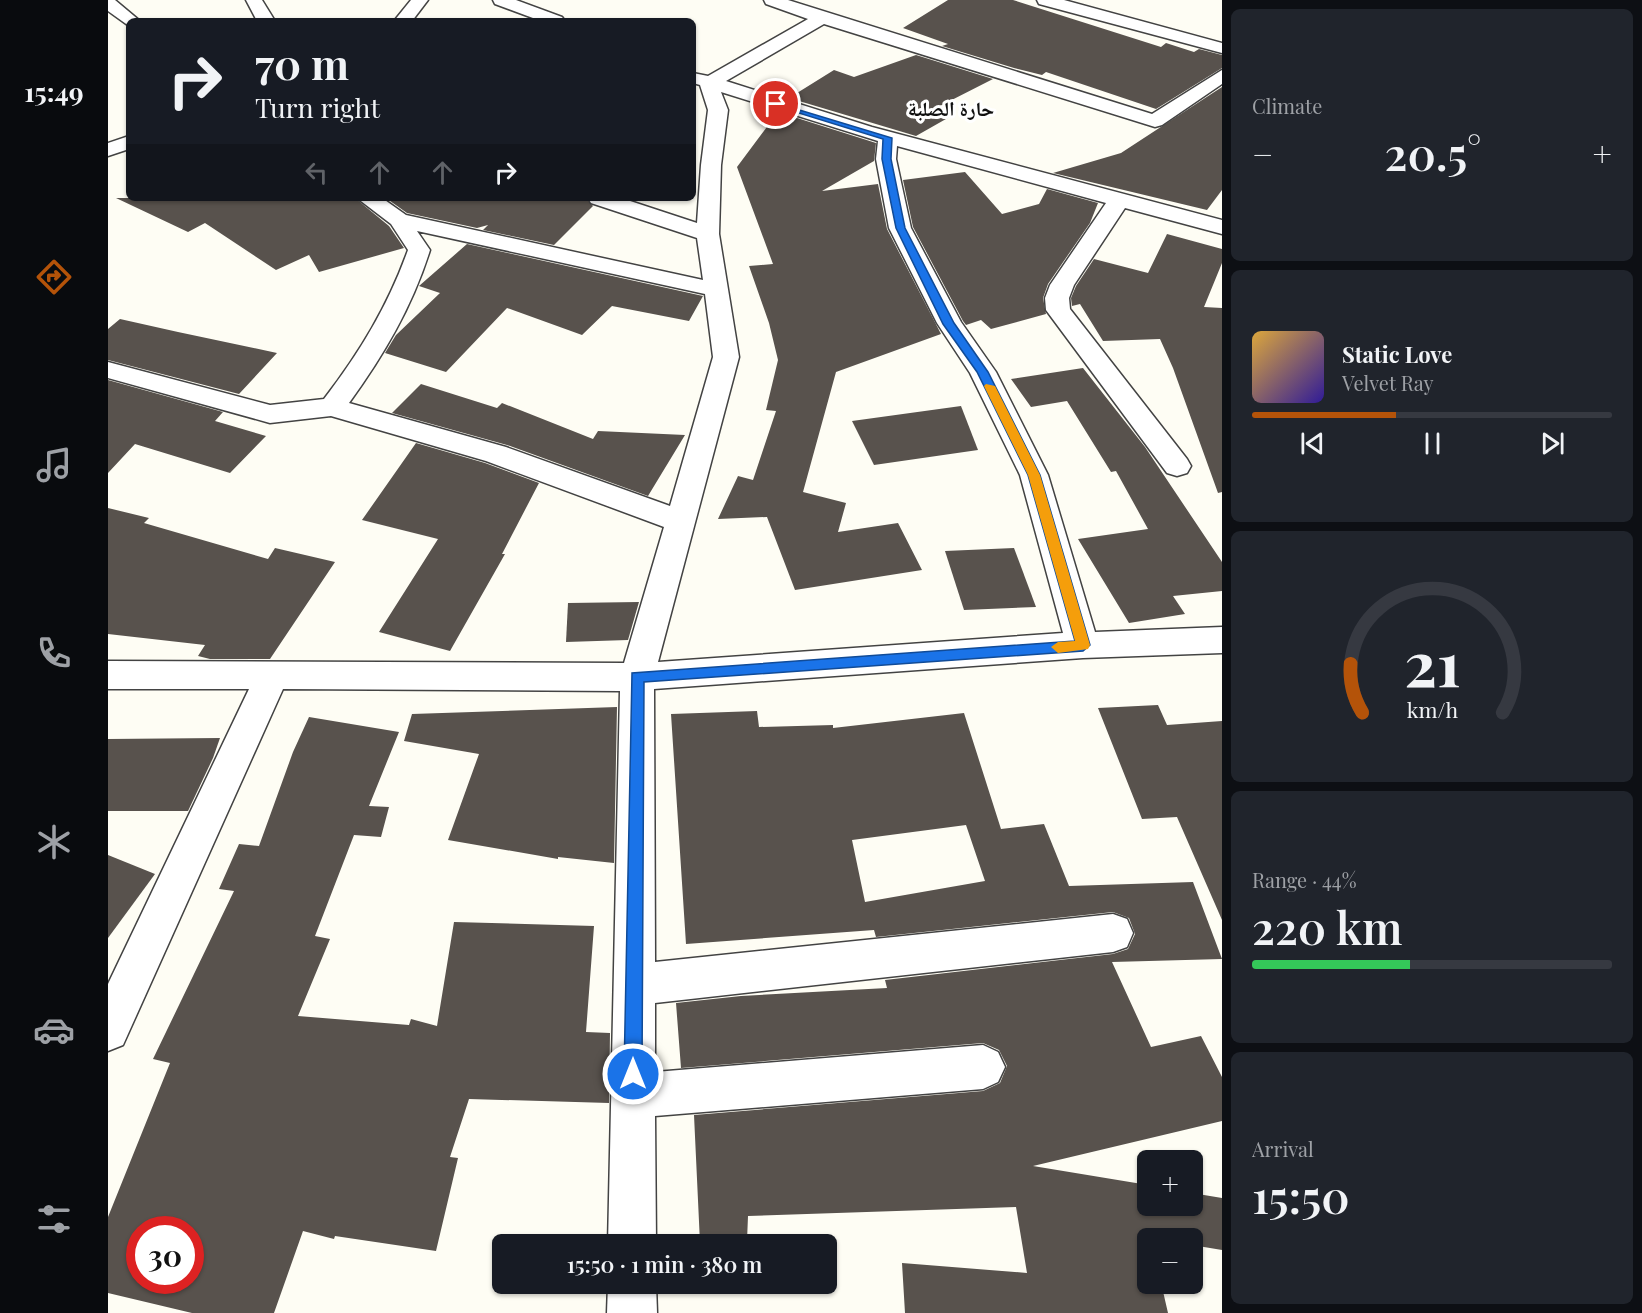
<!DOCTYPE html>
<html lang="en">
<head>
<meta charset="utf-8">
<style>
	:root { --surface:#171b24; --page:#20242c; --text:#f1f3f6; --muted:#9ea1a6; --line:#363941; --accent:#b45309 }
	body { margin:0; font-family:"Playfair Display","Noto Naskh Arabic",serif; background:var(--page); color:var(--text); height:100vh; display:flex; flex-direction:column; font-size:22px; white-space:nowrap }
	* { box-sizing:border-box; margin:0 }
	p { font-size:20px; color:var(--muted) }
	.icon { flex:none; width:33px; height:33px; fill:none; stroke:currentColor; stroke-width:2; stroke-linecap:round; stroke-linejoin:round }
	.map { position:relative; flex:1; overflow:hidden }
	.sheet { display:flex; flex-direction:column; gap:9px; padding:9px; background:#0d0f14; width:420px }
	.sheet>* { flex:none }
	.banner { position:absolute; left:18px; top:18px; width:570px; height:183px; border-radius:9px; box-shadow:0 2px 4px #0004; background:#171b24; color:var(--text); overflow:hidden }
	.controls { position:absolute; left:1029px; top:1150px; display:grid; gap:12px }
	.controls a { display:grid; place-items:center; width:66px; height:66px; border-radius:9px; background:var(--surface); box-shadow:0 2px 4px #0004; font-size:30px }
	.speed { position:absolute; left:18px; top:1216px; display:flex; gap:12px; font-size:30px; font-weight:700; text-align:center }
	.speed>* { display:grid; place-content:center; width:78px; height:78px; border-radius:50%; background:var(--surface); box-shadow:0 2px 4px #0004; line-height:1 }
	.speed .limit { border:9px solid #d22; background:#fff; color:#111 }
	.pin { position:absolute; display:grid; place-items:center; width:51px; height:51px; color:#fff; margin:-26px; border:3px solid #fff; border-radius:50%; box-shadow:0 2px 6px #0007 }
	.me { position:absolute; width:66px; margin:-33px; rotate:0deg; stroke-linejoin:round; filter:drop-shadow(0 0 4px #0008) }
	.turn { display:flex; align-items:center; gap:21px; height:126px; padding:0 30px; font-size:27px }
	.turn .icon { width:78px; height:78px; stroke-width:2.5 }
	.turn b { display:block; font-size:42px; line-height:51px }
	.lanes { display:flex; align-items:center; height:57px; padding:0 30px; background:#0003; justify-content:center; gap:30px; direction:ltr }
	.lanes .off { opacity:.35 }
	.big { font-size:45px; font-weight:600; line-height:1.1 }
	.sheet .tile { flex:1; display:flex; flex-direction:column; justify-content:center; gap:9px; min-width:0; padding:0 21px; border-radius:9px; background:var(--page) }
	.sheet .dial { align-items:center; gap:0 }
	.dial svg { height:156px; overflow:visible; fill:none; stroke:var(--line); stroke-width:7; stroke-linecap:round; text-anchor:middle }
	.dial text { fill:var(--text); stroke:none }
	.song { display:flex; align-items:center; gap:18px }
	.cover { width:72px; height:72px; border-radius:9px; background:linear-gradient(135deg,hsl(40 70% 55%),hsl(250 70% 35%)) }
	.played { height:6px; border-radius:3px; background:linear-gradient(90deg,var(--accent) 40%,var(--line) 40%) }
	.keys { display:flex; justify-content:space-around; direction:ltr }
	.heat { display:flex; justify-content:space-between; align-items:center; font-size:33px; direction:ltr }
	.charge { height:9px; border-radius:4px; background:linear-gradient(90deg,#34c759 44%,var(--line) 0) }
	.trip { position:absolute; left:384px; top:1234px; width:345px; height:60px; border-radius:9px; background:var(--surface); box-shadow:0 2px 4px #0004; font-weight:600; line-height:60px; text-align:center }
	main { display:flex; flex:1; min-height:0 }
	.tabs { display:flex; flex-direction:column; width:108px; justify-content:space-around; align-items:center; background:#090b0e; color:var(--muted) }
	.tabs .icon { width:42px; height:42px }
	.tabs .current { color:var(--accent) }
	.tabs b { font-size:27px; color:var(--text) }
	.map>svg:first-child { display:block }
	.building { fill:#58524d; fill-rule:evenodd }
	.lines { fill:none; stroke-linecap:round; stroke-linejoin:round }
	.minor-casing { stroke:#434343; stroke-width:3 }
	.minor { fill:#fff; fill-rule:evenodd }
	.route { fill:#1a73e8; stroke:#114b97; stroke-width:1.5 }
	.slow { fill:#f59e0b }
	.labels { text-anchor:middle; stroke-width:6; stroke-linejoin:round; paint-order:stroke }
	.far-district-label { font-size:20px; font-weight:bold; fill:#101010; stroke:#fff }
</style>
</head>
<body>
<main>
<nav class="tabs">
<b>15:49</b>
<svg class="icon current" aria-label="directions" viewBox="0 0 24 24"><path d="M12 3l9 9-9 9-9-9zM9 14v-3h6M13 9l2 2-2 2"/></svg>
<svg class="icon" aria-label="music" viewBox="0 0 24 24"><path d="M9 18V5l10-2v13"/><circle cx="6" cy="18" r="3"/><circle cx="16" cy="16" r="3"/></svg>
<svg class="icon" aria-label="phone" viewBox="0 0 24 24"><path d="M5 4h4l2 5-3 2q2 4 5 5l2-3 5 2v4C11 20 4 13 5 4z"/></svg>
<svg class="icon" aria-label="climate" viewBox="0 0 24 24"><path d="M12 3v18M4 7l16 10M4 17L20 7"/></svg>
<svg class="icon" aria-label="car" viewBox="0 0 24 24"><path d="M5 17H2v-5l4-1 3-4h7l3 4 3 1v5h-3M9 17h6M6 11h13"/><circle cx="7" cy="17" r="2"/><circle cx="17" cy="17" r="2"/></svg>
<svg class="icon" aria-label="filters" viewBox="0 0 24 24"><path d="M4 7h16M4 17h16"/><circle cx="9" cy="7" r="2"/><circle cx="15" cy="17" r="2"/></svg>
</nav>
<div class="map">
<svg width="1114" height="1313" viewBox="0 0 1114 1313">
	<rect width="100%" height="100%" fill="#fefdf4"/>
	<g class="building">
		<polygon points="840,0 905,0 1053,47 1058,43 1086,52 1091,49 1114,55 1114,68 1048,109 938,72 934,75 906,68 834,46 840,44 795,28"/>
		<polygon points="808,55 885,79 828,108 845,115 808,136 681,98 726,70 746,77"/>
		<polygon points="1114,87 1114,190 1099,210 945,173 1013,153"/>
		<polygon points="670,112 768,143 766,161 714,191 770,184 779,229 833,334 728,372 695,492 738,503 730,532 790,523 814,570 687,590 659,517 610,519 630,476 645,480 668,411 658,410 670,360 661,323 641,266 665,264 629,167"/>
		<polygon points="857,172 894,214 931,204 939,189 990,203 982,223 940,284 935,298 938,314 883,329 873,320 858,325 855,321 805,227 795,180"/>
		<polygon points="8,198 247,198 281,226 296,248 211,272 201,255 168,270 97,223 80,232"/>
		<polygon points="278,198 478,198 485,206 446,245 375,230 380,225 369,228 299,213"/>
		<polygon points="1059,234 1114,249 1114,263 1096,307 1114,308 1114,492 1110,493 1065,368 1052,339 995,341 972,304 964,306 963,298 968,286 986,259 1040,273"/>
		<polygon points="359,244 595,296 581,321 504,306 474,335 399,308 338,372 277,353 288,335 332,293 311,286"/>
		<polygon points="12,319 70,332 169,353 131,394 0,360 0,329"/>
		<polygon points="975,368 1037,447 1114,562 1114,591 1065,596 1077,614 1021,623 970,539 1040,529 1008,471 1003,472 959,401 923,407 903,379"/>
		<polygon points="0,380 115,412 107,421 158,436 122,473 27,444 0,473"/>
		<polygon points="313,384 389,408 394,403 485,439 490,431 577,435 540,496 399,445 284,413"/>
		<polygon points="853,406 870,450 766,465 744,421"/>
		<polygon points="308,443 377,463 431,483 394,554 397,554 342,651 271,632 330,539 254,520"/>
		<polygon points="0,508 41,518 36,523 160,559 167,548 227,562 162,659 102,659 90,656 97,645 0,634"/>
		<polygon points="906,548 928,607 856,610 837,551"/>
		<polygon points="531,602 520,640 458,642 460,603"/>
		<polygon points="1050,705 1059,725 1114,721 1114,920 1069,817 1034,819 990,708"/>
		<polygon points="509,707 506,863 450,857 450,859 340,840 371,754 296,741 304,714"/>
		<path d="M649,711L651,727L725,725V728L856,713L893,829L936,824L961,886L1085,882L1114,959L1004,962L1043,1047L1093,1036L1114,1077V1121L925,1166L1040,1185V1206H1084V1193L1114,1198V1250L1084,1245V1239H1040V1284H1077L1078,1288L1054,1287L1060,1313H797L794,1263L919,1273L908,1207L640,1216L639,1241L592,1243L586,1115L875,1091L892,1083L899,1066L891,1050L875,1043L573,1068L568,1003L633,996L779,988L777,980L1005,954L1020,949L1027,934L1021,918L1005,912L768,937L766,930L578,944L563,714ZM858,825L877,881L757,902L744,840Z"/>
		<path d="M201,717L291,732L261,806L281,807L273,837L246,835L207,936L222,939L190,1016L301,1025L303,1019L329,1026L346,922L486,926L478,1032L502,1033L501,1103L361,1099L342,1157L350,1158L328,1251L227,1236L226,1239L195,1231L166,1313H84L0,1293V1217L62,1063L45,1059L126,891L111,889L131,844L151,846L185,752ZM32,1230H82V1281H32Z"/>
		<polygon points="112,738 105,758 80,811 0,811 0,739"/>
		<polygon points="0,855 47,874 0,938"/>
	</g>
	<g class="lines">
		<g class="minor-casing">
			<g id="minor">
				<polygon points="0,0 7,0 32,21 21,21 21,26 0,11"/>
				<polygon points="138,0 154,0 167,21 149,21"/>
				<polygon points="303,0 320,0 304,21 286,21"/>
				<polygon points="385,0 408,0 454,17 457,21 433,21 387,4"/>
				<path d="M656,0H680L1044,114L1114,70V84L1054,125L1047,127L716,24L618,81L764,127L1114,220V234L1017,208L966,285L961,298L962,309L1079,459L1083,466L1079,473L1069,476L1059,473L938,310L937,298L942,285L998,203L789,146L788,159L803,228L853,322L888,372L940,475L987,632L1114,627V653L975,658L546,689L547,962L1005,914L1019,919L1025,933L1019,947L1005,952L547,1003V1072L875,1045L890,1052L897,1067L890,1082L875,1089L547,1116L548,1245H500L512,691L175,689L15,1045L0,1051V984L141,689H0V661L516,663L556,527L378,461L223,416L162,423L0,378V362L162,405L216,399C252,352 280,306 300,250L283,224L249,198H274L298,215L595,280L589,238L483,203L480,198H513L589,223L593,165L600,110L592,85L585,83V73L600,76L700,19L658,4ZM613,92L770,141L768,159L781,228L829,323L862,373L912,475L955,633L550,662L631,357L611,234L613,165L620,110ZM309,231L597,294L605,357L562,506L398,447L241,403C276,355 304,307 322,250Z"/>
				<polygon points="929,0 956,0 1114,43 1114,53 931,4"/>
				<polygon points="21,136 21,149 0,156 0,143"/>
				<polygon points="500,1284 548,1284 549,1313 499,1313"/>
			</g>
		</g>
		<use href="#minor" class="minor"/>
	</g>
	<polygon class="route" points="665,102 784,138 783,159 797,228 846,323 880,372 932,475 982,645 975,651 536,682 534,1074 532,1080 525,1083 519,1080 516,1074 524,673 967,641 920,475 869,372 835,324 788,228 774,159 775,139 665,105"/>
	<polygon class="slow" points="878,384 887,386 932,475 982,645 980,649 950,653 943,647 950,642 967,641 920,475 876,386"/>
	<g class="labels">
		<g class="far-district-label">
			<text x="843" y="116">حارة الصلبة</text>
		</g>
	</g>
</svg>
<div class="controls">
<a>+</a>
<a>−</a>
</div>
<div class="speed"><div class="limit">30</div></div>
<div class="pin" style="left:668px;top:104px;background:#d93025"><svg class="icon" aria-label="arrive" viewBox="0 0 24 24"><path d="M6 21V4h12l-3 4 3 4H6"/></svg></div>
<svg class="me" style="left:525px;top:1074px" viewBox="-20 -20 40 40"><circle r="17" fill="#1a73e8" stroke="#fff" stroke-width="3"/><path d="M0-11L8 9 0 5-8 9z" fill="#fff"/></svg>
<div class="trip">15:50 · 1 min · 380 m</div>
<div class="banner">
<div class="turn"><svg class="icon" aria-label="right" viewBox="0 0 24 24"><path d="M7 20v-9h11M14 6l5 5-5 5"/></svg><div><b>70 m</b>Turn right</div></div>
<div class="lanes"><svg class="icon off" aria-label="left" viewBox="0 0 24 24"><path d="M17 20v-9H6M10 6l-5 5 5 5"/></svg><svg class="icon off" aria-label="ahead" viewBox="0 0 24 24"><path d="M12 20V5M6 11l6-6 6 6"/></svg><svg class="icon off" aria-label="ahead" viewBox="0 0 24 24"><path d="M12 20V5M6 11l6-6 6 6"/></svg><svg class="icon" aria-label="right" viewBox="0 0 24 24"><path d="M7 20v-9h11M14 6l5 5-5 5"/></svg></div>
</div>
</div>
<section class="sheet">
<div class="tile"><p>Climate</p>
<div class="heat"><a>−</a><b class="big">20.5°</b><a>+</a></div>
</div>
<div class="tile">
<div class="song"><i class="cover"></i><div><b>Static Love</b><p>Velvet Ray</p></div></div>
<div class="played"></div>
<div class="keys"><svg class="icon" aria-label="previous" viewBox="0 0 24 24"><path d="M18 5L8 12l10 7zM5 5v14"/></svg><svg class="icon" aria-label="pause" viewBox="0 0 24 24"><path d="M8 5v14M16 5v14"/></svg><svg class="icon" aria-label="next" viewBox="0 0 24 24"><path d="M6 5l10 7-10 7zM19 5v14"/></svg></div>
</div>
<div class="tile dial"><svg viewBox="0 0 100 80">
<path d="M14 69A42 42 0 1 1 86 69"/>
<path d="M14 69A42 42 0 0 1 8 44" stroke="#b45309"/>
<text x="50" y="56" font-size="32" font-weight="700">21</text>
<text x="50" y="72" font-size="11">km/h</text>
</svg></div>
<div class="tile"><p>Range · 44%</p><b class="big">220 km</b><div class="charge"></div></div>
<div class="tile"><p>Arrival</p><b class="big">15:50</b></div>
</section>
</main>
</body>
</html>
